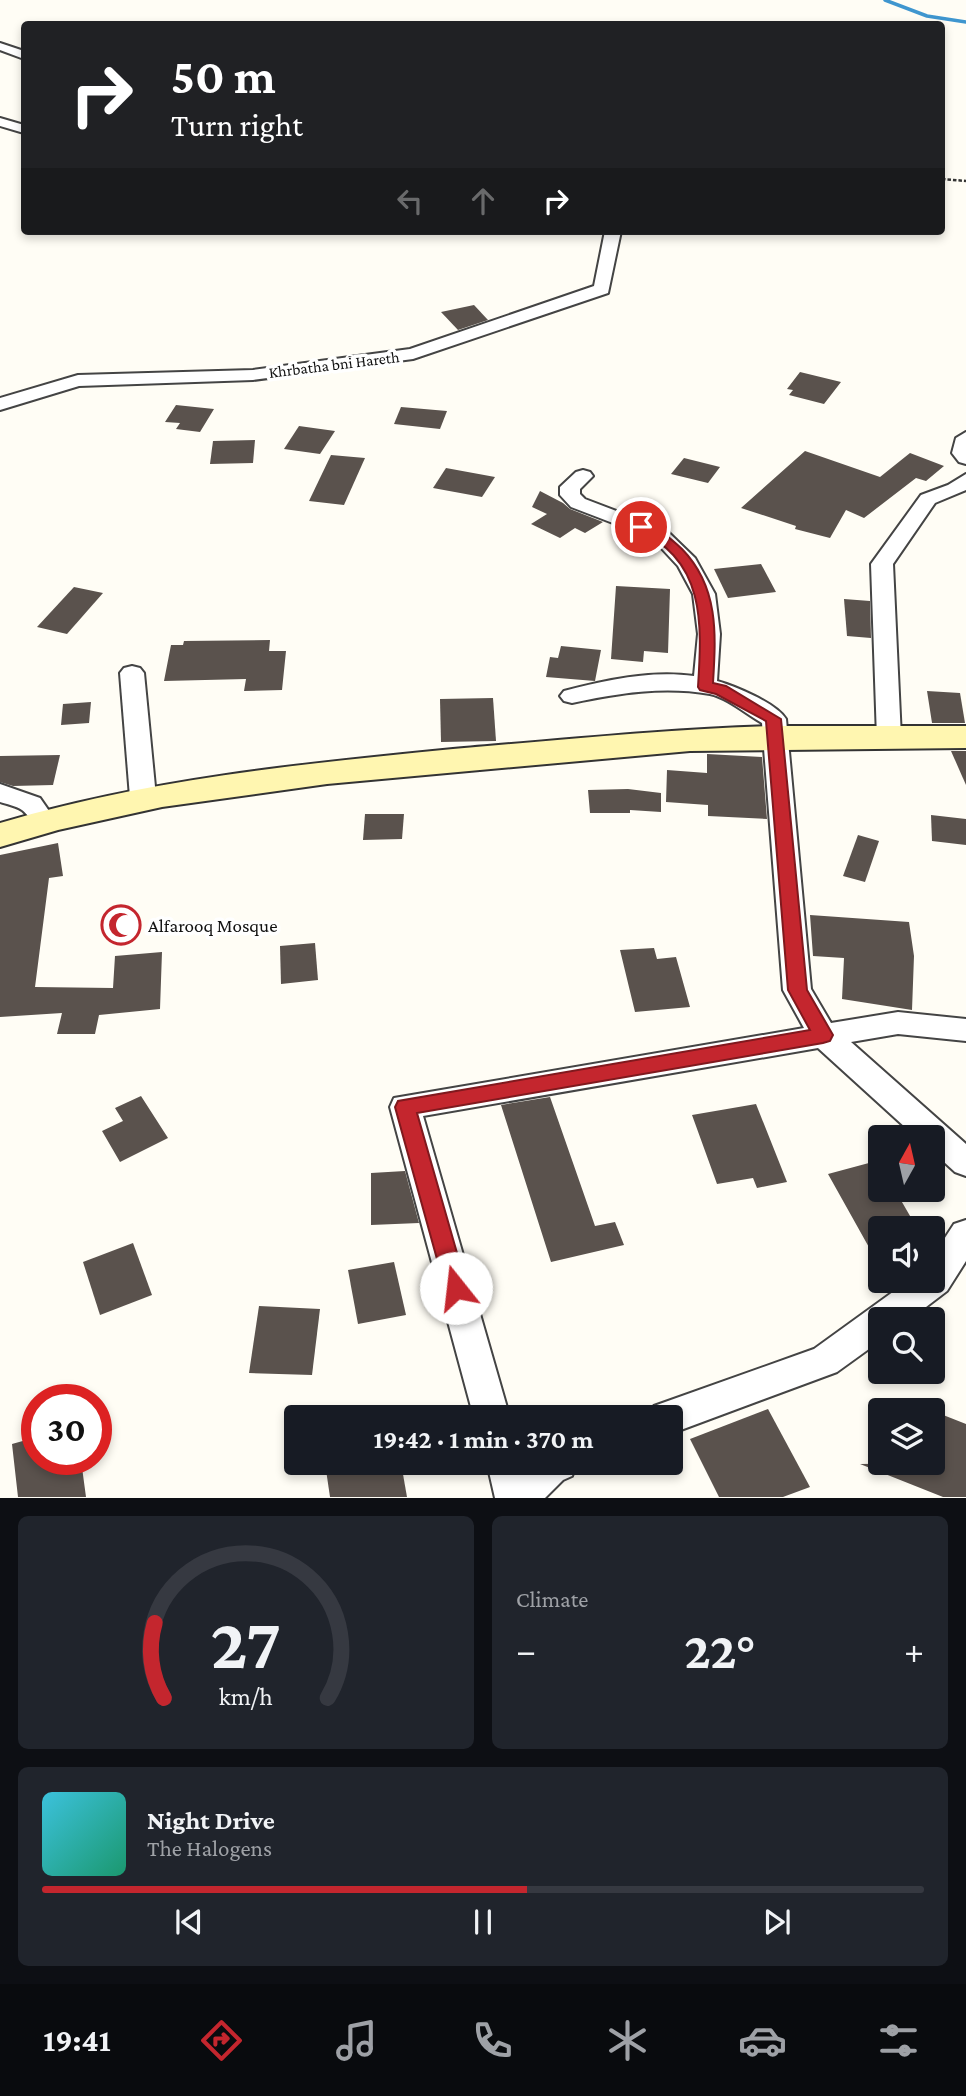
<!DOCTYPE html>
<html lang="en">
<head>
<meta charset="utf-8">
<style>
	:root { --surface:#171b24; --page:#20242c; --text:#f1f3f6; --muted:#9ea1a6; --line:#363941; --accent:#c4262e }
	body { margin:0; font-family:"Crimson Pro",serif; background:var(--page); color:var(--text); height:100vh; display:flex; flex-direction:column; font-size:26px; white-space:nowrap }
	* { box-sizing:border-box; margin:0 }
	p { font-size:23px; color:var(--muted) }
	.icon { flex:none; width:38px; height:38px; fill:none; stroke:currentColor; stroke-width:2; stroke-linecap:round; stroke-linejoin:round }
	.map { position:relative; height:1498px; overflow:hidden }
	.sheet { display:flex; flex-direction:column; gap:18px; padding:18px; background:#0d0f14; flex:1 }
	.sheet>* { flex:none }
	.banner { position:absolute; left:21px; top:21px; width:924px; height:214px; border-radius:7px; box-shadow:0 4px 10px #0003; background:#202124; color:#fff; overflow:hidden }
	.needle { width:46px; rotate:8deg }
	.buttons { position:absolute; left:868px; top:1125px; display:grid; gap:14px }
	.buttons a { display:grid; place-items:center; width:77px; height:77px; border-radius:7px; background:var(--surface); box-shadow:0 4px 10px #0003; font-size:35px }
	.speed { position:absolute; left:21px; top:1384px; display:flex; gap:14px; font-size:35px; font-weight:700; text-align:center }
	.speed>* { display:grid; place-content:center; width:91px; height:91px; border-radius:50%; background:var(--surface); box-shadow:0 4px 10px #0003; line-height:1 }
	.speed .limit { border:10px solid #d22; background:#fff; color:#111 }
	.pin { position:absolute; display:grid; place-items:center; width:60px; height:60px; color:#fff; margin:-30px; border:4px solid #fff; border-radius:50%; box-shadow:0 2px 7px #0007 }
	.me { position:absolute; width:77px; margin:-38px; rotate:344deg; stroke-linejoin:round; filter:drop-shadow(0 0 5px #0008) }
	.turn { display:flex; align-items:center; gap:24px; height:147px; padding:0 35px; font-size:32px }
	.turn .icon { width:91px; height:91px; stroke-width:2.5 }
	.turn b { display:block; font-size:49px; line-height:60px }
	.lanes { display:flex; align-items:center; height:66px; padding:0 35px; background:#0003; justify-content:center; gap:35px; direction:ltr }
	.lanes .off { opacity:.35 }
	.big { font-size:52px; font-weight:700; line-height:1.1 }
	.sheet .widget { flex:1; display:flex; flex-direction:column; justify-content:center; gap:10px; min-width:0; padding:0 24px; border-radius:10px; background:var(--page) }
	.sheet .dial { align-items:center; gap:0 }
	.dial svg { height:182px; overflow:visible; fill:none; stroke:var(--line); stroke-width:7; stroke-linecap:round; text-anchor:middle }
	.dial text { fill:var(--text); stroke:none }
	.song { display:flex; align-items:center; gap:21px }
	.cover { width:84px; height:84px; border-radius:10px; background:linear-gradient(135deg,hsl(190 70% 55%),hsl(160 70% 35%)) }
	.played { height:7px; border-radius:4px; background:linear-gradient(90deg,var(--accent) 55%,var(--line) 55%) }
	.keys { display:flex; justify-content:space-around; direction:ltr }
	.heat { display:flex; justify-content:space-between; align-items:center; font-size:38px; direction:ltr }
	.sheet .tiles { flex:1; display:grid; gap:18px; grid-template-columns:1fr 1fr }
	.widget:last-child { grid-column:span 2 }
	.trip { position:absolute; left:284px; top:1405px; width:399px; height:70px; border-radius:7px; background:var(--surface); box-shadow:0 4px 10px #0003; font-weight:700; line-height:70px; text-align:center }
	.tab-bar { display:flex; height:112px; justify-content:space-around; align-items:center; background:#090b0e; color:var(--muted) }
	.tab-bar .icon { width:49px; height:49px }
	.tab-bar .current { color:var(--accent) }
	.tab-bar b { font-size:32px; color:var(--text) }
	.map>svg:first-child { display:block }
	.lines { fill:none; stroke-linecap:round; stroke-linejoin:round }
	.stream { stroke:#3f96cf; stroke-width:3.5 }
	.building { fill:#5a524d }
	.street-casing { stroke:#444; stroke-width:4 }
	.secondary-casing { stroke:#333; stroke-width:4 }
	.path { stroke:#333; stroke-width:2.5; stroke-dasharray:3.5 2; stroke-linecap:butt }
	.street { fill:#fff; fill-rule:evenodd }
	.secondary { fill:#fff6b0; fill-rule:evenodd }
	.route { fill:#c4262e; stroke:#7f191e; stroke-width:2 }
	.labels { text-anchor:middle; stroke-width:7; stroke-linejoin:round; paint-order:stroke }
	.far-street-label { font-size:16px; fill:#111; stroke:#fff }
	.poi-label { font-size:19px; fill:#111; stroke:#fff; text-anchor:start }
</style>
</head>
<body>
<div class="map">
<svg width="966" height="1498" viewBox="0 0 966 1498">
	<rect width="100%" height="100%" fill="#fffdf5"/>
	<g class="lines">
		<polyline class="stream" points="885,0 927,16 966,22"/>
	</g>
	<g class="building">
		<polygon points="474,305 488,320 458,330 441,312"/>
		<polygon points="800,372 841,382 824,404 789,395 793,390 787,389"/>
		<polygon points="176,405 214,409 200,432 176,429 180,423 165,422"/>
		<polygon points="401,407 447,411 440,429 394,424"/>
		<polygon points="299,426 335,431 320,454 284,449"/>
		<polygon points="255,440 253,463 210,464 213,441"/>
		<polygon points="805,451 880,477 910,453 944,466 926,481 916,478 864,518 846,510 830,538 795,529 796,526 741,508"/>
		<polygon points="331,455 365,458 344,505 309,501"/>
		<polygon points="684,458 720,467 708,483 671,474"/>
		<polygon points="446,468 495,477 482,497 433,488"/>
		<polygon points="540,491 563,503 570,509 603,522 585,533 575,528 560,538 531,524 547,514 532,507"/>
		<polygon points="761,564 776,592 728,598 714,569"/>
		<polygon points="616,586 670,589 668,653 644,651 643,662 611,659"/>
		<polygon points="74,587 103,593 67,634 37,627"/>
		<polygon points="844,599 870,601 871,638 847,636"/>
		<polygon points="270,640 269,651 286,651 282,690 244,691 246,679 164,681 171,645 183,645 184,641"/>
		<polygon points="561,646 601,650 595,681 546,677 550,657 558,658"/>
		<polygon points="927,691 960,693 965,723 932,723"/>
		<polygon points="493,698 496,741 441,742 440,699"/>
		<polygon points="91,702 89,723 61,725 63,704"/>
		<polygon points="951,751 966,751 966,785"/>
		<polygon points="707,754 762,757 767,819 708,816 708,805 666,802 667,770 707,773"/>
		<polygon points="60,755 53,785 13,786 0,782 0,756"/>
		<polygon points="628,789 661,793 661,812 630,810 630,813 590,813 588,790"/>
		<polygon points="365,814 404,814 402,839 363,840"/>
		<polygon points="931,815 966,819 966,845 932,841"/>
		<polygon points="858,835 879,841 865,882 843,876"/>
		<polygon points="58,843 63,876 49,878 35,987 113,988 115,956 162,952 160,1009 99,1015 95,1034 57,1034 62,1013 0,1017 0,855"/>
		<polygon points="810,915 909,922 914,956 912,1010 842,999 844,958 813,956"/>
		<polygon points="315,943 318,980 281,984 280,946"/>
		<polygon points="654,948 657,959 676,957 690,1007 635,1012 620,950"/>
		<polygon points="141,1096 168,1138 120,1162 102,1131 123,1121 115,1108"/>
		<polygon points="550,1097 595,1226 615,1222 624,1245 551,1262 501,1105"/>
		<polygon points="756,1104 787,1182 757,1188 753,1178 717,1184 692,1115"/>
		<polygon points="880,1160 880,1190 895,1190 917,1228 880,1228 880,1267 828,1174"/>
		<polygon points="405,1171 419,1223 371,1225 371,1173"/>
		<polygon points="133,1243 152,1295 100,1315 83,1262"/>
		<polygon points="394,1262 406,1315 358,1324 348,1270"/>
		<polygon points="259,1306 320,1309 312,1375 249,1373"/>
		<polygon points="768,1409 810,1487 783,1497 719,1497 690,1439"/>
		<polygon points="933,1411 966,1424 966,1497 943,1497 860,1464 933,1463"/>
		<polygon points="37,1437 37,1460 81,1460 86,1497 18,1497 12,1444"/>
		<polygon points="325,1463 401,1463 407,1497 330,1497"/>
	</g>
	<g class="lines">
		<g class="street-casing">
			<g id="street">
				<polygon points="0,43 24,51 24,59 0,50"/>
				<polygon points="0,118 24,125 24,133 0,126"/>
				<polygon points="605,231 621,231 608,293 413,359 253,380 79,386 0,410 0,398 78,375 253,370 410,349 594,286"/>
				<polygon points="966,432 966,464 959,462 952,453 956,438"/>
				<path d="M583,470L590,472L593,476L580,489V494L585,499L666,530L695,558L715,594L720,634L717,681C735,686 776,703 786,719L811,989L831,1023L898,1012L966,1019V1041L898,1034L851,1042L966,1144V1176L955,1172L933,1152V1138H917L818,1048L423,1116L510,1418H474L390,1107L394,1098L804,1028L783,990L762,723C746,714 728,698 710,694C663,686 619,693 572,703L564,701L560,696L564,691C605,680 651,670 694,676L698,634L693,594L678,566L652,538L571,507L560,495V487L576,472Z"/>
				<polygon points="966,474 966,490 935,503 893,564 901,738 898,744 889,746 880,744 877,738 871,564 921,495 948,485"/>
				<polygon points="132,666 140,668 144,673 156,797 152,803 143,806 134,803 130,797 120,673 124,668"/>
				<path d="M0,784L40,798L56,821L52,827C32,833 35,820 22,810C16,806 6,804 0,802Z"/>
				<polygon points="966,1220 966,1261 947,1291 909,1320 880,1320 880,1341 837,1372 670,1434 670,1418 649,1418 654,1406 814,1349 908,1281 933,1281 933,1256 954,1224"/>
				<polygon points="487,1463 523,1463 524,1467 528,1463 577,1463 572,1476 563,1480 545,1498 495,1498"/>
			</g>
		</g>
		<g class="secondary-casing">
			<path id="secondary" d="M775,726H966V748L690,751L327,784L162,807L58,830L0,847V823C148,779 300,764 453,749C561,740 667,729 775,726Z"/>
		</g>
		<polyline class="path" points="942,179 966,181"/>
		<use href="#street" class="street"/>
		<use href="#secondary" class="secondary"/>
	</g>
	<path class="route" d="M641,523C659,528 669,537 682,549C719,587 716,634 713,683L726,686L781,719L807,990L833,1035L830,1041L823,1043L417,1113L467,1288L464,1295L456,1298L448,1295L445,1288L395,1107L398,1101L810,1030L788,990L766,721L716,694L700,690L698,687C702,625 706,558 636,530V524Z"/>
	<defs>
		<g id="mosque-ring" transform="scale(2.0125)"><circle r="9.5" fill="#fff" stroke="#c4262e" stroke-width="1.5"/><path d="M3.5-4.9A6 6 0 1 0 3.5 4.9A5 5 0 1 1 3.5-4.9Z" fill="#c4262e"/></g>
	</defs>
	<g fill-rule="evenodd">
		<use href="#mosque-ring" x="121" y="925"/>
	</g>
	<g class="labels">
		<g class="far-street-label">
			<text transform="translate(334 364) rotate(-7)" y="6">Khrbatha bni Hareth</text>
		</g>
		<g class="poi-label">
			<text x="148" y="932">Alfarooq Mosque</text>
		</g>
	</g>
</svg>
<div class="buttons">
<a><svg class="needle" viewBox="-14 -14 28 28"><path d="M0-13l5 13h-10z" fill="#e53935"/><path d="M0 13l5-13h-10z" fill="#9ea1a6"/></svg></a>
<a><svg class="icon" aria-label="sound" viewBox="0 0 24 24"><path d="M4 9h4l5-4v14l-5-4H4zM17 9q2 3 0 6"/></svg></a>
<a><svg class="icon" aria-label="search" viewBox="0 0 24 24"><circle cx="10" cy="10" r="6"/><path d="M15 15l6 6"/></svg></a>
<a><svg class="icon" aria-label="layers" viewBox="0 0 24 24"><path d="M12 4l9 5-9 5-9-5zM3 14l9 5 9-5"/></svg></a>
</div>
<div class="speed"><div class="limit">30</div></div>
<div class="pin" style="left:641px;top:527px;background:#d93025"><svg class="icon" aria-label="arrive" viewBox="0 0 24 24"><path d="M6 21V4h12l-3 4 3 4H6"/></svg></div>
<svg class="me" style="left:456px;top:1288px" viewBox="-20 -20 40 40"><circle r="19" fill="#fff"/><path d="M0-13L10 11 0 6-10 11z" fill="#c4262e"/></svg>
<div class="trip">19:42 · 1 min · 370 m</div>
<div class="banner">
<div class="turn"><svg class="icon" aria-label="right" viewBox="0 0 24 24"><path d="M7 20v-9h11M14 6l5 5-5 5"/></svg><div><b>50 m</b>Turn right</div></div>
<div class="lanes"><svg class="icon off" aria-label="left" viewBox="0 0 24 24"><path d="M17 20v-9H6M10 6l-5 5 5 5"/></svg><svg class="icon off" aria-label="ahead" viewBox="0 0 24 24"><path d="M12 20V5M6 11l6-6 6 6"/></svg><svg class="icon" aria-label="right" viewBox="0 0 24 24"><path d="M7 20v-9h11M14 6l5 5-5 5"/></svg></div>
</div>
</div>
<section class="sheet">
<div class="tiles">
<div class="widget dial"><svg viewBox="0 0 100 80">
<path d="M14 69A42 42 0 1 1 86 69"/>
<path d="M14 69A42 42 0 0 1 10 36" stroke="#c4262e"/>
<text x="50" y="56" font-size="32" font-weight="700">27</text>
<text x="50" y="72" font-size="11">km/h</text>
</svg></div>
<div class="widget"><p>Climate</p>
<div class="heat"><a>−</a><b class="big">22°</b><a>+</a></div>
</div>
<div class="widget">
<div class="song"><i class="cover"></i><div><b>Night Drive</b><p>The Halogens</p></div></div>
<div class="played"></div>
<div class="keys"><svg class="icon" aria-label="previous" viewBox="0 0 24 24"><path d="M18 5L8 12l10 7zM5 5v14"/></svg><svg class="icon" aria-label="pause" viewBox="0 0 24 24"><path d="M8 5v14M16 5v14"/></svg><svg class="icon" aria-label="next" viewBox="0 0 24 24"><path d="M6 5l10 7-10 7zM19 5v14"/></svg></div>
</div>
</div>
</section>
<nav class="tab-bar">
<b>19:41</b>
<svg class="icon current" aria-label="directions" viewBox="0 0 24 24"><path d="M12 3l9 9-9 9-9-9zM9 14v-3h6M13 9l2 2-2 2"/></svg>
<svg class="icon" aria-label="music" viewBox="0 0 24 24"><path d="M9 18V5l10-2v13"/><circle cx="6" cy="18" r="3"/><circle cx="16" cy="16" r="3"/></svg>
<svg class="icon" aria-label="phone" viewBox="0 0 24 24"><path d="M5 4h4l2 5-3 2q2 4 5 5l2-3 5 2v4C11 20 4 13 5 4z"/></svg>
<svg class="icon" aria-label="climate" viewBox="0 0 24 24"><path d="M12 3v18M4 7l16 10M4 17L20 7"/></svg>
<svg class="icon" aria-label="car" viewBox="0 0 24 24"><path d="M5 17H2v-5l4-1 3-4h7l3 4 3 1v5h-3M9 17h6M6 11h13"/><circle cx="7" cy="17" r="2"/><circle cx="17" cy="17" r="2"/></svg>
<svg class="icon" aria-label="filters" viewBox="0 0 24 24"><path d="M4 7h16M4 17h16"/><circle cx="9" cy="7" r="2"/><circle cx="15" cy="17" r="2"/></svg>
</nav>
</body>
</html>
